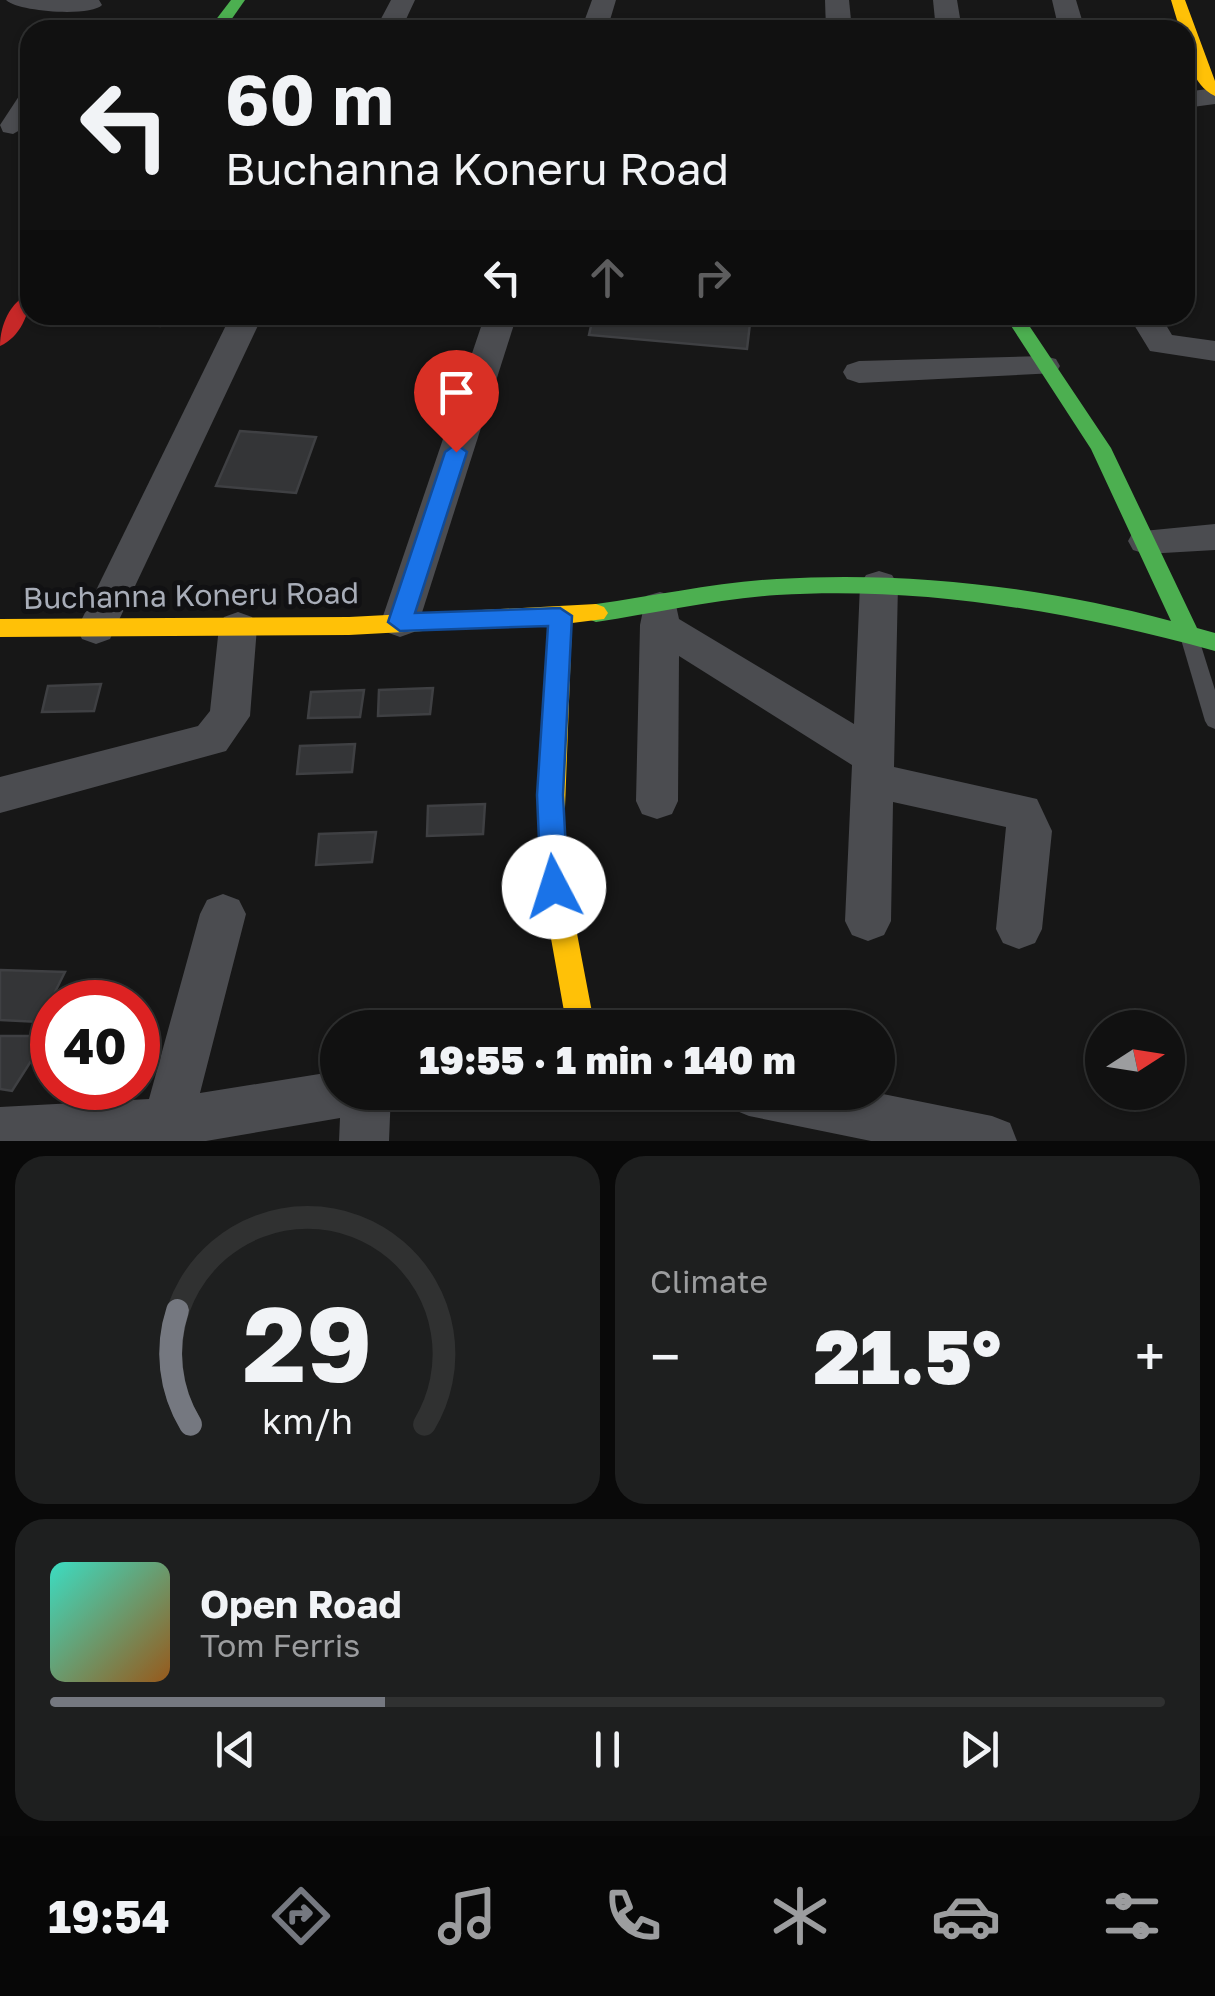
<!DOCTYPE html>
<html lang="en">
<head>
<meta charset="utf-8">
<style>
	:root { --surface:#111; --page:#1e1f1f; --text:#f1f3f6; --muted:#9c9d9f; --line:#303131; --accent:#757880 }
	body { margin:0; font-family:"Golos Text",sans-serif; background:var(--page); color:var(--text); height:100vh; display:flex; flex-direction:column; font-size:38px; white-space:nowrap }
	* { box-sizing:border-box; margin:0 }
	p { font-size:32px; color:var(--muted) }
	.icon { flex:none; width:55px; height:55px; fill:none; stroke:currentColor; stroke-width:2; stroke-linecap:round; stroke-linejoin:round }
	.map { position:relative; height:1141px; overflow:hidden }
	.sheet { display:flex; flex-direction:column; gap:15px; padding:15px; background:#090909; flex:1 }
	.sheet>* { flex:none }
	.guide { position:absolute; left:20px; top:20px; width:1175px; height:305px; border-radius:30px; box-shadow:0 2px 8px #0004,0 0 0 2px var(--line); background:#111; color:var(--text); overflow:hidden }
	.needle { width:65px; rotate:78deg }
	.controls { position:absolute; left:1085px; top:1010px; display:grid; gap:20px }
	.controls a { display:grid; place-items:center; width:100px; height:100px; border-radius:50%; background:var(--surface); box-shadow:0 2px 8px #0004,0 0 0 2px var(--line); font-size:50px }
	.speed { position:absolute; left:30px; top:980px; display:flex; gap:20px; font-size:50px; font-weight:700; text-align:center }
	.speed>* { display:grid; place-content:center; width:130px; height:130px; border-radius:50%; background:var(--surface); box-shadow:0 2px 8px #0004,0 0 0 2px var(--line); line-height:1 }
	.speed .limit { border:15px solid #d22; background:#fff; color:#111 }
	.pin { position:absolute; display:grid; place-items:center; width:85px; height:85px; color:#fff; margin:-102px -42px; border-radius:50% 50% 50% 0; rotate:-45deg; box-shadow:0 0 10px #0007 }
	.pin .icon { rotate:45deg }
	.me { position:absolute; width:110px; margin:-55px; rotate:355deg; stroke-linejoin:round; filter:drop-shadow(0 0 8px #0008) }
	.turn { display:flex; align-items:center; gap:35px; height:210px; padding:0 40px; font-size:45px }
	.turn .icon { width:130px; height:130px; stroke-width:2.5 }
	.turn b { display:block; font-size:70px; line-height:85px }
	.lanes { display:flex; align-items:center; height:95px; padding:0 40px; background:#0003; justify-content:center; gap:50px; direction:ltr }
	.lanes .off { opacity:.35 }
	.big { font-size:75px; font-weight:800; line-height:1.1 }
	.sheet .tile { flex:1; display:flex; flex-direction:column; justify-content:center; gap:15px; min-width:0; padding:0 35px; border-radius:30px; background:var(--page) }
	.sheet .dial { align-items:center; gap:0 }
	.dial svg { height:260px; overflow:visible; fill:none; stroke:var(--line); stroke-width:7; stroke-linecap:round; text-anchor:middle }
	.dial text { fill:var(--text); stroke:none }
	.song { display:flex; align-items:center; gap:30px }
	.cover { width:120px; height:120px; border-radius:15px; background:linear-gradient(135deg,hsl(170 70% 55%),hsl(30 70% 35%)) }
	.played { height:10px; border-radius:5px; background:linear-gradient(90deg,var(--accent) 30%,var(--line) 30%) }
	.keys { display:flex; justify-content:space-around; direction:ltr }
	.heat { display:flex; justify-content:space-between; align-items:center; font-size:55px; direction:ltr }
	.sheet .tiles { flex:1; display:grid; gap:15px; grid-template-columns:1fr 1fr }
	.tile:last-child { grid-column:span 2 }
	.trip { position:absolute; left:320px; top:1010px; width:575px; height:100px; border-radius:50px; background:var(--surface); box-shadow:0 2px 8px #0004,0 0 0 2px var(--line); font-weight:800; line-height:100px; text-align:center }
	.menu { display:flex; height:160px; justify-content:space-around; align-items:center; background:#070707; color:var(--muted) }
	.menu .icon { width:70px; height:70px }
	.menu .current { color:var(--accent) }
	.menu b { font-size:45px; color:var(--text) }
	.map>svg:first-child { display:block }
	.building { fill:#343537; stroke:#3f4043; stroke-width:2.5 }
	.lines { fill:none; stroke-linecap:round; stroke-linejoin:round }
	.lane { fill:#4b4c50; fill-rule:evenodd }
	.street { fill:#4b4c50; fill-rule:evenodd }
	.fast { fill:#4caf50; fill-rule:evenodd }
	.slow { fill:#ffc107; fill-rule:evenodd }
	.jam { fill:#c62828; fill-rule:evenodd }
	.route { fill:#1a73e8; stroke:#114b97; stroke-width:2.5 }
	.labels { text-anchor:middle; stroke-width:10; stroke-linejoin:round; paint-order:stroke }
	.street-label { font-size:30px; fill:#a8adb8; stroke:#111113 }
</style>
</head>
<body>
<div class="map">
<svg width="1215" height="1141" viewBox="0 0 1215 1141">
	<rect width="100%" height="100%" fill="#171717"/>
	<g class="building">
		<polygon points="112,315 166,315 160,326 109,321"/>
		<polygon points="560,315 751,315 747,349 589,335 591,326 558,323"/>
		<polygon points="240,431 316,437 296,493 216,486"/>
		<polygon points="101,684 94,711 42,712 48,686"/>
		<polygon points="433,688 430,714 378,716 379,690"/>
		<polygon points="364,690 360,717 308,718 311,692"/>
		<polygon points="355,744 352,772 297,774 300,746"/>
		<polygon points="485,804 483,834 427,836 428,806"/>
		<polygon points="376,832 372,862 316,865 319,834"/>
		<polygon points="0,970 65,972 40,1022 0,1020"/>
		<polygon points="0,1036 47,1036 12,1091 0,1089"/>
	</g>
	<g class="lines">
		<polygon class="lane" points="1189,629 1195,631 1198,636 1215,690 1215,729 1208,726 1205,721 1180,636 1183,631"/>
		<g class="street">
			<path d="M6,0H99L102,5C91,17 18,12 6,0Z"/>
			<polygon points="391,0 415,0 401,30 375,30"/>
			<polygon points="592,0 616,0 607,30 581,30"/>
			<polygon points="825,0 849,0 852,30 826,30"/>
			<polygon points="933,0 957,0 962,30 936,30"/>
			<polygon points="1052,0 1076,0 1085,30 1059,30"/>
			<polygon points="1215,88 1215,104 1185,108 1185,92"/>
			<polygon points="30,91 27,126 13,134 3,132 0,125 21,93"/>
			<polygon points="231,315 263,315 110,639 96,644 82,639 77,629"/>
			<polygon points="485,315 517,315 419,622 414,632 400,637 386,632 381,622"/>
			<polygon points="1128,315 1160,315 1172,335 1215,341 1215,361 1150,351"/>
			<polygon points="1044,356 1056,359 1060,366 1056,373 859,383 847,379 843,372 847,365 859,361"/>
			<polygon points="1215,524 1215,550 1146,554 1133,550 1128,541 1133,532"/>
			<polygon points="879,571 892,575 898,585 894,767 1037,799 1052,831 1042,929 1035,943 1019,949 1003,943 996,929 1006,827 893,802 891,921 884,935 868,941 852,935 845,921 852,765 679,656 678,801 672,814 657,819 642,814 636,801 640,625 646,596 660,592 674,596 679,619 854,724 860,585 866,575"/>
			<polygon points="238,612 252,617 257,627 250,716 226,751 0,813 0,777 198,726 210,711 219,627 224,617"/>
			<polygon points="223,894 239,900 246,914 200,1093 338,1071 338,1092 391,1092 389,1141 339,1141 340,1118 206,1141 0,1141 0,1107 149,1099 200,914 207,900"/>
			<polygon points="724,1092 873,1092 992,1116 1010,1123 1017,1141 871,1141 749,1116 732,1109"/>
		</g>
		<g class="fast">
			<polygon points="231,0 245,0 224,30 208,30"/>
			<path d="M1004,315H1022L1111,448L1197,628L1215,633V651C1072,612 926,586 777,595C716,599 656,613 596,622L588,619L584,613L588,607L596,604C656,596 717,582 777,579C909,571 1044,587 1171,621L1091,449Z"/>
		</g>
		<g class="slow">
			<path d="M1171,0H1185L1215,81V96C1192,85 1185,54 1185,30H1180Z"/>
			<polygon points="596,604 604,607 608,613 604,619 572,623 563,860 595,1028 567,1028 537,860 549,624 349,635 0,637 0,619 349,617"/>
		</g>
		<path class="jam" d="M30,293C30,314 20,337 0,346C0,325 10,302 30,293Z"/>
	</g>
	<polygon class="route" points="456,444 467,452 415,613 560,608 572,616 563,795 568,887 564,895 545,895 541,887 537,795 548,626 400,631 388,622 445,452"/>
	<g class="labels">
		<g class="street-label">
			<text transform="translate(191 596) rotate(-1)" y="10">Buchanna Koneru Road</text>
		</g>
	</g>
</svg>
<div class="controls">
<a><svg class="needle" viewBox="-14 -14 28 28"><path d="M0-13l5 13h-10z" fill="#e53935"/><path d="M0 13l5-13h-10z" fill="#9c9d9f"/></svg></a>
</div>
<div class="speed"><div class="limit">40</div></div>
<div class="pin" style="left:456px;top:452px;background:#d93025"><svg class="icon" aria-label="arrive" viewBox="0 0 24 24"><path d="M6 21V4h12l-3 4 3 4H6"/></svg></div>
<svg class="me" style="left:554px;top:887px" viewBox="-20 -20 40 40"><circle r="19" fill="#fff"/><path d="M0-13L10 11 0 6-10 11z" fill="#1a73e8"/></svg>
<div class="trip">19:55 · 1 min · 140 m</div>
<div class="guide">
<div class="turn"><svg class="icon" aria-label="left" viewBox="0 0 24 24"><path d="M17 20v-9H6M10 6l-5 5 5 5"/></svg><div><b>60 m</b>Buchanna Koneru Road</div></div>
<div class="lanes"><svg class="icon" aria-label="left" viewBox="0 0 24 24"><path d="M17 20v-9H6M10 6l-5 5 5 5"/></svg><svg class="icon off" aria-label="ahead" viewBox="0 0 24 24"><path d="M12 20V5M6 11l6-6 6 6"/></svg><svg class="icon off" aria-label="right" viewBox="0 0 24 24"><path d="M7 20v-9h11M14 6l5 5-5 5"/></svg></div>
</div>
</div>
<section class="sheet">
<div class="tiles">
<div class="tile dial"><svg viewBox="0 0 100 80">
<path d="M14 69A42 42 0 1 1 86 69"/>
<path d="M14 69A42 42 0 0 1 10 34" stroke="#757880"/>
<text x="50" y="56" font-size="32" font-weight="700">29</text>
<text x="50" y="72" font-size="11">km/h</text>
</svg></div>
<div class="tile"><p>Climate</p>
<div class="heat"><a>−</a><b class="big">21.5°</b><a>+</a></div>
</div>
<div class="tile">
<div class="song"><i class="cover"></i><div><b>Open Road</b><p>Tom Ferris</p></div></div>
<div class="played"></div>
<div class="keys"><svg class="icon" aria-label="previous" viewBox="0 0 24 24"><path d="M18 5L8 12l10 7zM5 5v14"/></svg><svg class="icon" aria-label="pause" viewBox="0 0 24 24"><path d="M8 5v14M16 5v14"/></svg><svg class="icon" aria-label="next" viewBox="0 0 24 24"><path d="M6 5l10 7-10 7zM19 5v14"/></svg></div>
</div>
</div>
</section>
<nav class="menu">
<b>19:54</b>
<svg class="icon current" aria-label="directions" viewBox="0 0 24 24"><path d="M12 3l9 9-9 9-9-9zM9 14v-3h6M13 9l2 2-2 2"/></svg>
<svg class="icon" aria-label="music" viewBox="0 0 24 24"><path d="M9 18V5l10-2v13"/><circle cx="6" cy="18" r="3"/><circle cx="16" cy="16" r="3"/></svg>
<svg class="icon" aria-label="phone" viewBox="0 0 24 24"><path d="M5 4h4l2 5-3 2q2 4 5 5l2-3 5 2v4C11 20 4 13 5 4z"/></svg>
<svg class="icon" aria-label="climate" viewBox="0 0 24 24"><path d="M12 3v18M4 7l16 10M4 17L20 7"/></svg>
<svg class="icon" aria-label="car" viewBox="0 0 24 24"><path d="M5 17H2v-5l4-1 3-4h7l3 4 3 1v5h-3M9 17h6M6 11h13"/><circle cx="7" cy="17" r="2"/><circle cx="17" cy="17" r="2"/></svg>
<svg class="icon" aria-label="filters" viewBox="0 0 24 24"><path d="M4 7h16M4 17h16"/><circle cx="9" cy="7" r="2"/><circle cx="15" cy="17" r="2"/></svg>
</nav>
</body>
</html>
